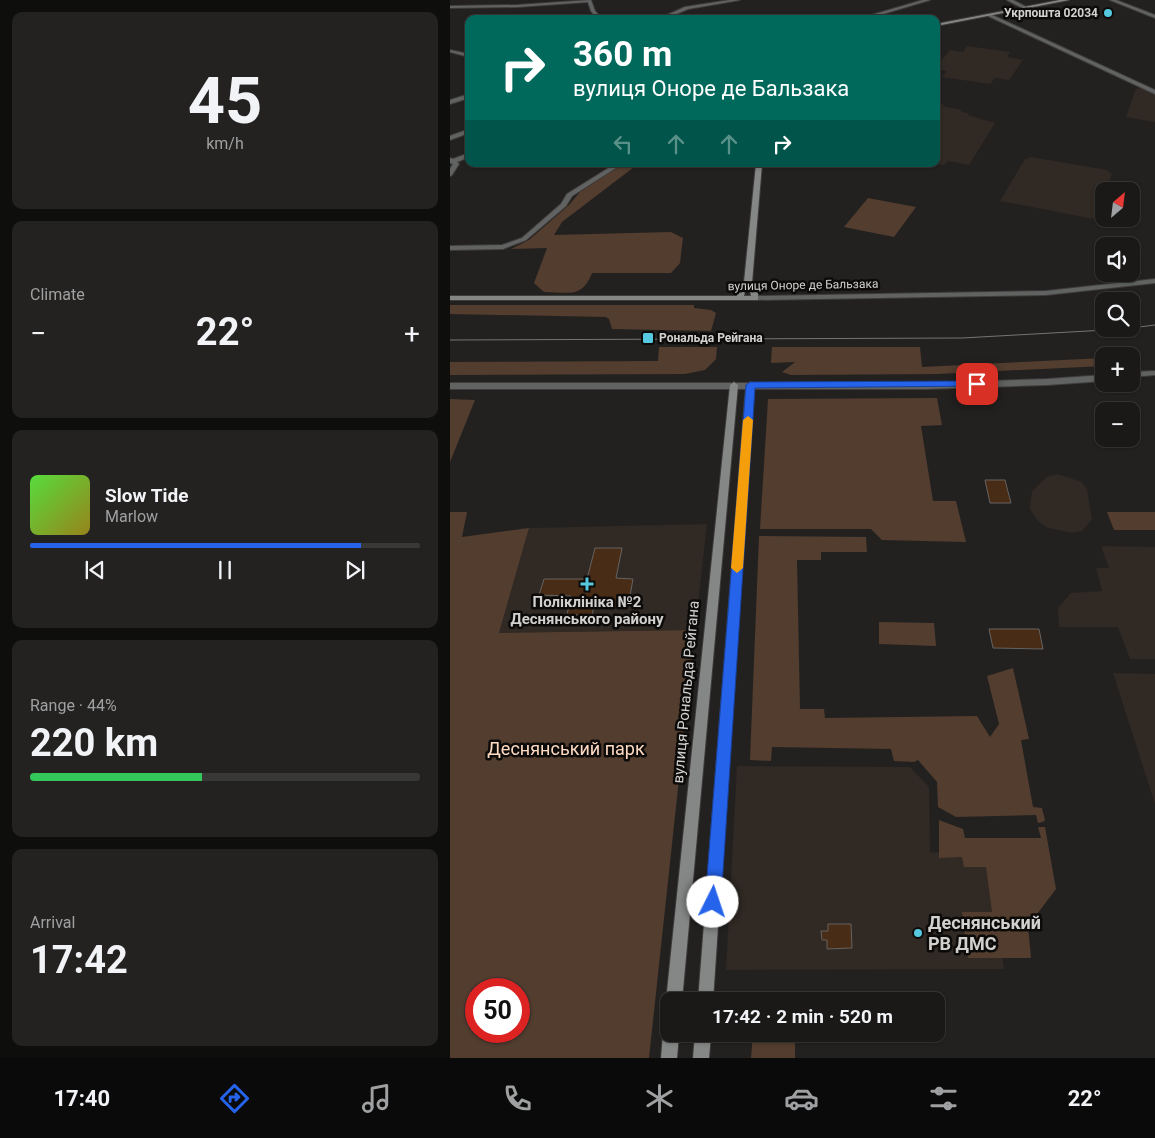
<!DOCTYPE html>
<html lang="en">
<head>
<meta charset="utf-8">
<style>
	:root { --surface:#1a1918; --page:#232221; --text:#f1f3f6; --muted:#9fa0a2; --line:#383837; --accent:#2563eb }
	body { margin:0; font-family:Roboto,sans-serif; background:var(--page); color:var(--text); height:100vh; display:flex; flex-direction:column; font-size:19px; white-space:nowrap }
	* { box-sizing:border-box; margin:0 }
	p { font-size:16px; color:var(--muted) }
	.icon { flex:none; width:28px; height:28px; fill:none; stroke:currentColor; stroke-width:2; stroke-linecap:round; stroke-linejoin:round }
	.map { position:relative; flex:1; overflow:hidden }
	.sheet { display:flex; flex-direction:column; gap:12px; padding:12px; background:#0e0e0d; width:450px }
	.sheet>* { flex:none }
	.hud { position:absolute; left:15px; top:15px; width:475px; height:152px; border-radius:10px; box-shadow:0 1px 4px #0004,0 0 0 1px var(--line); background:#00695c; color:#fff; overflow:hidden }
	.needle { width:32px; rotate:28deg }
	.tools { position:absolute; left:645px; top:182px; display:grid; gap:10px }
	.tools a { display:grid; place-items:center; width:45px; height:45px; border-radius:10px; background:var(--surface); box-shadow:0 1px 4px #0004,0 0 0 1px var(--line); font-size:25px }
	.speed { position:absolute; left:15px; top:978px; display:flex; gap:10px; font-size:25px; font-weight:700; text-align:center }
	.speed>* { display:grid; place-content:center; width:65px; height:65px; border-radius:50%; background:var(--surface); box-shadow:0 1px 4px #0004,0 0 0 1px var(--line); line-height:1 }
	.speed .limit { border:8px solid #d22; background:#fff; color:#111 }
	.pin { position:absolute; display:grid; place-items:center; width:42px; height:42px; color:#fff; margin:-21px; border-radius:10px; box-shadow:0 2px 8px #0006 }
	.me { position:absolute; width:55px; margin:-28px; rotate:4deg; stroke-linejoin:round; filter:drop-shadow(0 0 4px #0008) }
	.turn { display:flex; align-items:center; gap:18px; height:105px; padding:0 25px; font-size:22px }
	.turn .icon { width:65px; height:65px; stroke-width:2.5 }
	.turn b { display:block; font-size:35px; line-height:42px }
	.lanes { display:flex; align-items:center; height:48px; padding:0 25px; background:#0003; justify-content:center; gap:25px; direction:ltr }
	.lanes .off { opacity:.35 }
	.big { font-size:38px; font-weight:700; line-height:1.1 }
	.sheet .card { flex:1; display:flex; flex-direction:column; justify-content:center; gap:8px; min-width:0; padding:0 18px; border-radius:10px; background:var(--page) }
	.sheet .dial { align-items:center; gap:0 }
	.dial b { font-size:65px; line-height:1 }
	.song { display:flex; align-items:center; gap:15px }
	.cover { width:60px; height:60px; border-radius:8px; background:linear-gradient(135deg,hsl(110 70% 55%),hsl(50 70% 35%)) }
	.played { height:5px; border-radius:2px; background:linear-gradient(90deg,var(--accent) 85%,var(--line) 85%) }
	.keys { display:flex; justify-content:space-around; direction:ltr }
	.heat { display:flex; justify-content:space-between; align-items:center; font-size:28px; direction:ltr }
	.charge { height:8px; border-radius:4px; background:linear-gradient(90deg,#34c759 44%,var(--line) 0) }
	.trip { position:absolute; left:210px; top:992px; width:285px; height:50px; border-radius:10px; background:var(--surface); box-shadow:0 1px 4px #0004,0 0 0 1px var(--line); font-weight:700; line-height:50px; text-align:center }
	.tabs { display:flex; height:80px; justify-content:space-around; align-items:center; background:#0a0a0a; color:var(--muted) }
	.tabs .icon { width:35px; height:35px }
	.tabs .active { color:var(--accent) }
	.tabs b { font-size:22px; color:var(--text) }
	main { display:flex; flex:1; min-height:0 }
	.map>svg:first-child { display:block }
	.built { fill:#302924 }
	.green { fill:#523d2e; fill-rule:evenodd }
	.building { fill:#492c16; stroke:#666361 }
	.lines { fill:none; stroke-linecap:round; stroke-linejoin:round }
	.minor-casing { stroke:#3f3d3c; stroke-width:2 }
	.tertiary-casing { stroke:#3f3d3c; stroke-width:2 }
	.secondary-casing { stroke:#3f3d3c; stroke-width:2 }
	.minor { fill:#616262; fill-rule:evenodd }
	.tertiary { fill:#616262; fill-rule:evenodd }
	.secondary { fill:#858787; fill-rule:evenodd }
	.tram { stroke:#777574; stroke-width:1 }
	.route { fill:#2563eb; stroke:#184099 }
	.slow { fill:#f59e0b }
	.poi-dot { fill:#56c9e1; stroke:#0c0b0a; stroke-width:2 }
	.labels { text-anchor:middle; stroke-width:5; stroke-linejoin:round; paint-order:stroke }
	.far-poi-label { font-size:12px; font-weight:bold; fill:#d3d1d0; stroke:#0c0b0a; text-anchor:end }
	.far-street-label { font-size:12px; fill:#d3d1d0; stroke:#0c0b0a }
	.poi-label { font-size:15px; font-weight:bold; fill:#d3d1d0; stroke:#0c0b0a }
	.street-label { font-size:15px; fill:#d3d1d0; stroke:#0c0b0a }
	.near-park-label { font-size:18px; fill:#fedac2; stroke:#0c0b0a }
	.near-poi-label { font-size:18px; font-weight:bold; fill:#d3d1d0; stroke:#0c0b0a; text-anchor:start }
</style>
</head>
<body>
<main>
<section class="sheet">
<div class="card dial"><b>45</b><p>km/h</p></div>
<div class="card"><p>Climate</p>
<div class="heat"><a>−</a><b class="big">22°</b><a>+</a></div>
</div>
<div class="card">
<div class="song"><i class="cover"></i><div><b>Slow Tide</b><p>Marlow</p></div></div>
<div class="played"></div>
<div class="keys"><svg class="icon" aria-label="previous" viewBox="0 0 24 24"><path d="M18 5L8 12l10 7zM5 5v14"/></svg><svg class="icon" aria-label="pause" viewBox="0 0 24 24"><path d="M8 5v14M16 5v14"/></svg><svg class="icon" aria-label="next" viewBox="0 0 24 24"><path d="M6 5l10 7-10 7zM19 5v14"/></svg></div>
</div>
<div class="card"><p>Range · 44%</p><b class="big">220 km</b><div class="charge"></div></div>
<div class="card"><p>Arrival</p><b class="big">17:42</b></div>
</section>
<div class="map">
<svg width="705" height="1058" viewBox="0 0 705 1058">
	<rect width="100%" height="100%" fill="#232120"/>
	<g class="built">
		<polygon points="517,46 560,52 557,57 573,60 559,80 545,78 540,84 492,77 497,71 486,69 486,67 500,50 513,52"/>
		<polygon points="691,88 705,94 705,122 676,117 686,89"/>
		<polygon points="486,102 494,104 492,106 512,110 511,112 519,113 518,115 545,123 519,165 498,161 494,165 486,164"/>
		<polygon points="581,157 657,170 662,174 644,219 550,201 575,159"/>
		<polygon points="607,474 632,482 637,490 642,519 632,531 622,533 598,528 588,521 580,509 582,491 597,477"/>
		<polygon points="257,524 245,630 49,633 79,528"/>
		<polygon points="651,546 705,547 705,659 680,659 668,627 609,627 608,608 621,593 652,591 646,568 659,568"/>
		<polygon points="663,673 705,674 705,804"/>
		<polygon points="287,766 460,767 479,787 480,852 536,856 554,969 276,970"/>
	</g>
	<g class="green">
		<path d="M172,164H188L112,222L104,235L221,232L233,238L230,263L221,273H142C132,299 118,292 94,292L84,283L97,248L61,249L79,240L119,205L130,192Z"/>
		<polygon points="418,198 466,207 444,237 394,227"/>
		<polygon points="0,305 244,305 244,308 261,310 266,313 261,331 162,329 159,319 156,317 0,314"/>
		<polygon points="209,347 267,347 266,359 255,370 235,374 0,375 0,362 208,361"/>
		<polygon points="322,347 470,347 472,367 654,358 654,366 487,374 341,375 332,372 345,362 321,363"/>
		<polygon points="487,398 492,425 471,426 483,501 506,501 516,542 432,540 421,529 310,529 318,399"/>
		<polygon points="0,399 25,400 0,462"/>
		<path d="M0,512H17L12,537L79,528L49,633L245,630L199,1058H0ZM26,989H69V1031H26Z"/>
		<polygon points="657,512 705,512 705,530 664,530"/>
		<polygon points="309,536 416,537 417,552 371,552 371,560 347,560 350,709 374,709 375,718 527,716 540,737 549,724 537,676 563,668 579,739 571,740 583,807 592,808 595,820 593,822 588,823 586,815 506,817 488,807 487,782 468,760 464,762 444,761 441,749 322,747 321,761 300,760"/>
		<polygon points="429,622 484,623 486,646 429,644"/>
		<polygon points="489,820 513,829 515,838 591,838 588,827 595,827 606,889 578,926 581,958 518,958 512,912 542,912 536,867 514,867 512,857 489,858"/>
		<polygon points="303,1034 345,1034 345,1058 301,1058"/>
	</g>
	<g class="building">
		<polygon points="535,480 555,480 561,503 540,503"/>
		<polygon points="145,548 172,548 166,578 183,579 178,607 144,607 142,615 117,615 121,596 89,595 94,579 137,579"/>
		<polygon points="539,629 589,629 593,649 543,648"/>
		<polygon points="378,924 401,924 402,948 377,949 377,940 372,940 371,931 378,931"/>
	</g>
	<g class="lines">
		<g class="minor-casing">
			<g id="minor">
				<polygon points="141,0 145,11 152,19 147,19 141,11 138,2 67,7 0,8 0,6 67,5"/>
				<polygon points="280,0 290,0 238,9 215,19 208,19 235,7"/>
				<polygon points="473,0 480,0 416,19 408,19"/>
				<polygon points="557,0 563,0 578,8 574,9"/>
				<polygon points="540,14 705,90 705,94 538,16"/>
				<polygon points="0,50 19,54 19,57 0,52"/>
				<polygon points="19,94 19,98 0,104 0,100"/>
				<polygon points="19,129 19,133 0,140 0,136"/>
				<polygon points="19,153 19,157 7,162 9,164 2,175 0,176 0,169 3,164 0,163 0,158 3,159"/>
				<polygon points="165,164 172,164 122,196 116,206 76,240 53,249 0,250 0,246 52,245 72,238 111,204 117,194"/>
			</g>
		</g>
		<g class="tertiary-casing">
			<g id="tertiary">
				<polygon points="660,0 666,0 705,15 705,18"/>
				<polygon points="705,279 705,283 596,295 305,300 301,298 305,296 596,291"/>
				<polygon points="705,371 705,375 681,377 681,372"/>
				<polygon points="654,375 654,381 597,385 476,389 0,389 0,383 476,383 597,379"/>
			</g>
		</g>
		<g class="secondary-casing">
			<g id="secondary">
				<polygon points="610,0 619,0 486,26 486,24"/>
				<path d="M306,164H312L302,283L308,290V300H0V296H287V290L294,282ZM298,287L300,290L301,296H294L295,291Z"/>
				<polygon points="284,382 288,385 232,1001 219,1001 219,1006 216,1001 280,385"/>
				<polygon points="300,382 304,385 263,1001 248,1001 296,385"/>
				<polygon points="219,1027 219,1034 229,1034 227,1058 211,1058 213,1034 216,1029"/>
				<polygon points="245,1034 261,1034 259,1058 243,1058"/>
			</g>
		</g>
		<use href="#minor" class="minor"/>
		<use href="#tertiary" class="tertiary"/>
		<use href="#secondary" class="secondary"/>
		<g class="tram">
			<polyline points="681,328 705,325"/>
			<polyline points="0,340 512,338 674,329"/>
		</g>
	</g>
	<polygon class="route" points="527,381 531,382 531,386 305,388 271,902 268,908 263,910 257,908 255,902 296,385 300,382"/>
	<polygon class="slow" points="298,416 303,420 293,568 287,573 281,568 293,420"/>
	<g class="poi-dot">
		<circle cx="658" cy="13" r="5"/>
		<rect x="192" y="332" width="12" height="12" rx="2.5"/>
		<path d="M134.5 576.5h5v5h5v5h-5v5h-5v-5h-5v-5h5z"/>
		<circle cx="468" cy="933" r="5"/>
	</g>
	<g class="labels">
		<g class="far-poi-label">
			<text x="648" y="17">Укрпошта 02034</text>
			<text x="209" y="342" text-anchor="start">Рональда Рейгана</text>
		</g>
		<g class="far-street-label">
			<text transform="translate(353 285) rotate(-1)" y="4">вулиця Оноре де Бальзака</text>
		</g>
		<g class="poi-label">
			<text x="137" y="607">Поліклініка №2<tspan x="137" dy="17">Деснянського району</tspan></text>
		</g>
		<g class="street-label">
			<text transform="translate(236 692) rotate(-85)" y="5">вулиця Рональда Рейгана</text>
		</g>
		<g class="near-park-label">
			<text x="116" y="755">Деснянський парк</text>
		</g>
		<g class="near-poi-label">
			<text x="478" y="929">Деснянський<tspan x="478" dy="21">РВ ДМС</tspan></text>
		</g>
	</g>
</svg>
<div class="tools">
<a><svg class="needle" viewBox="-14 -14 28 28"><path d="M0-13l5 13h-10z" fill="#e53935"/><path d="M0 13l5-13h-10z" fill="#9fa0a2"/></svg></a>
<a><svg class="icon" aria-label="sound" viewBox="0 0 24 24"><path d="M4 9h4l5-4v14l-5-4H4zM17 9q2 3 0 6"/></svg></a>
<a><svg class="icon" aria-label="search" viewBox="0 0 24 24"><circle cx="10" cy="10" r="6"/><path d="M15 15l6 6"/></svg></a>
<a>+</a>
<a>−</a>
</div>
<div class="speed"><div class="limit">50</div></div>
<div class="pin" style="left:527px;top:384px;background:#d93025"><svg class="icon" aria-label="arrive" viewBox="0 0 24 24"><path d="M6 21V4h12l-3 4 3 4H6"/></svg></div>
<svg class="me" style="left:263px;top:902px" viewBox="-20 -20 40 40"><circle r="19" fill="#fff"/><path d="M0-13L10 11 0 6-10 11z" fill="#2563eb"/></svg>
<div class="trip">17:42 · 2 min · 520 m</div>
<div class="hud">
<div class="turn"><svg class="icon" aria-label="right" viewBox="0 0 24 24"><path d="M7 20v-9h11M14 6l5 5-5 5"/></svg><div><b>360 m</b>вулиця Оноре де Бальзака</div></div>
<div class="lanes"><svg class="icon off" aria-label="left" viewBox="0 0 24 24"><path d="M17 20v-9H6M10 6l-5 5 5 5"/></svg><svg class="icon off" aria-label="ahead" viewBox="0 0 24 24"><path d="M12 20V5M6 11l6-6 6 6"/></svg><svg class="icon off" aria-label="ahead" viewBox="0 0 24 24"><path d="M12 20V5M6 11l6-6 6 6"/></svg><svg class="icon" aria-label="right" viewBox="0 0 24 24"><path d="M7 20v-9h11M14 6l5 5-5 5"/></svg></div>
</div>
</div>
</main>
<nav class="tabs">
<b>17:40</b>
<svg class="icon active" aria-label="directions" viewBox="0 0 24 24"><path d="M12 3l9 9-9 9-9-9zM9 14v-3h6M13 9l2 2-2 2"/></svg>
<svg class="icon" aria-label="music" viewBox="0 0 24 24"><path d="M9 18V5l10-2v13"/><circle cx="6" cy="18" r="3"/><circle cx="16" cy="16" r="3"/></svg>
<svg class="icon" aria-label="phone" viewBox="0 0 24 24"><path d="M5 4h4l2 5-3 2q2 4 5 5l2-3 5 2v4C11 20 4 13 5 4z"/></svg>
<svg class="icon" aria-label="climate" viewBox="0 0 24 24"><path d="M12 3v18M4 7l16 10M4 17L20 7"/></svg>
<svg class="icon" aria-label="car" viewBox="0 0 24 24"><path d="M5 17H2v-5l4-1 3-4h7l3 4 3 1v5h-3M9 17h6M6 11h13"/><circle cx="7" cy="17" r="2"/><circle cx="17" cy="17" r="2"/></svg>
<svg class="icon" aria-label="filters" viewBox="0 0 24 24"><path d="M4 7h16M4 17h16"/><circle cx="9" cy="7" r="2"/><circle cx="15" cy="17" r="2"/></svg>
<b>22°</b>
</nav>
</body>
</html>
